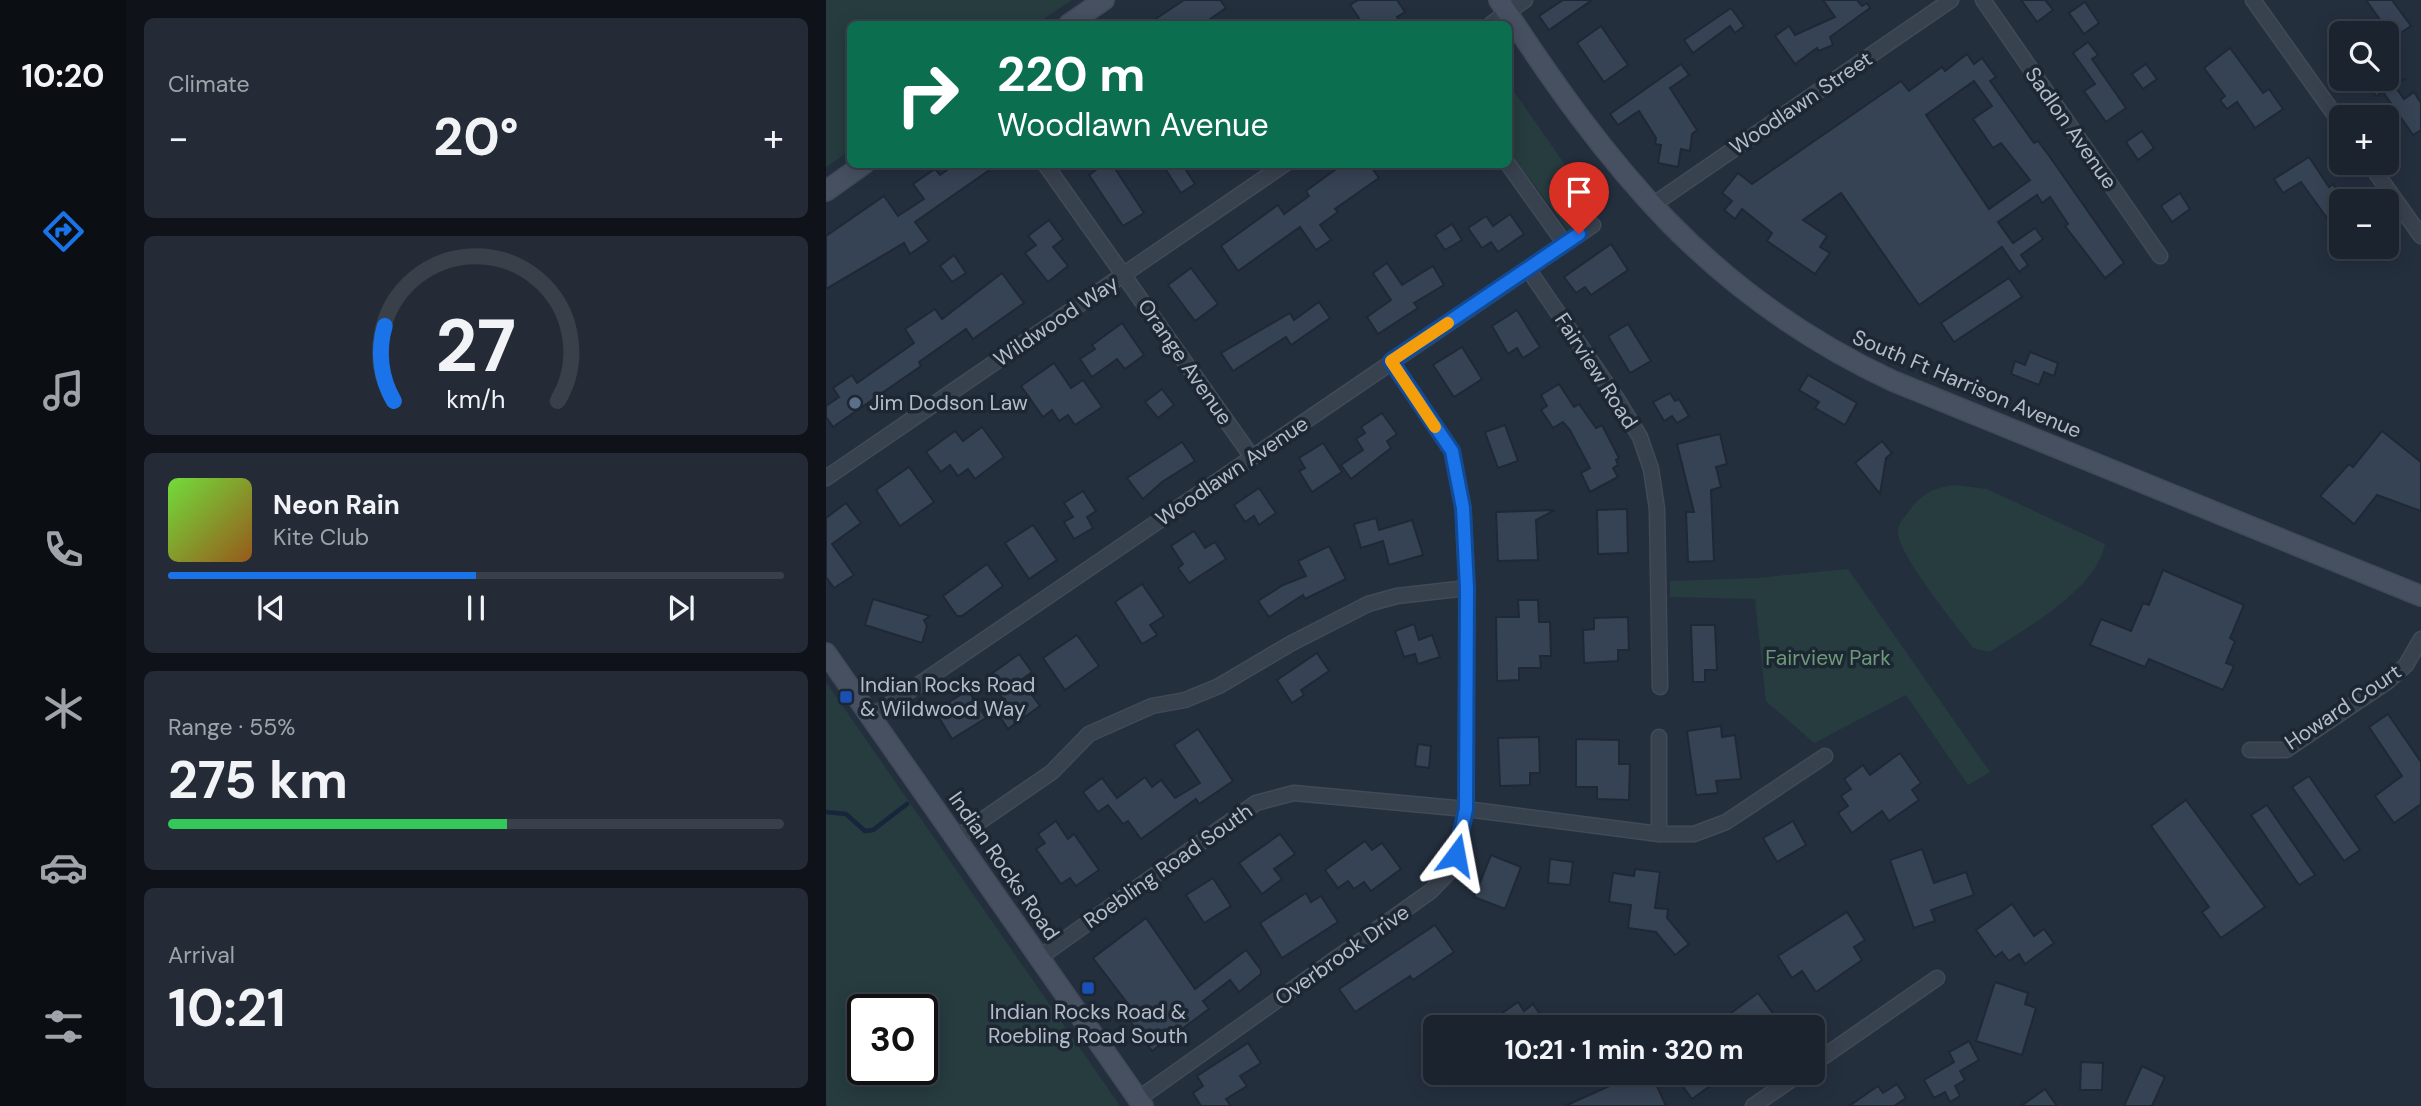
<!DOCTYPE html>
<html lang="en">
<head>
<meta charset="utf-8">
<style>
	:root { --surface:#1b232e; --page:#242b36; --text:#f1f3f6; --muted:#a0a4aa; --line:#39404a; --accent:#1a73e8 }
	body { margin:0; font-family:"DM Sans",sans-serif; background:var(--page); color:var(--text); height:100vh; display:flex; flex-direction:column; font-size:26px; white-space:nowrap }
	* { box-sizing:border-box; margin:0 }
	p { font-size:23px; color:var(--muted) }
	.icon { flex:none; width:38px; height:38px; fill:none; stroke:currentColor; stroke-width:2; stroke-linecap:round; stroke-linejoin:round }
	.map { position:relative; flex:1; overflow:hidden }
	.drawer { display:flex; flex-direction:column; gap:18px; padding:18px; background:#0f1319; width:700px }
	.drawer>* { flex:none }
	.hud { position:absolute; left:21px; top:21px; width:665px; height:147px; border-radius:10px; box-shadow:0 4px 18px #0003,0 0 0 2px var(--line); background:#0b6e4f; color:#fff; overflow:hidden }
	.fabs { position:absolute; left:1503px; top:21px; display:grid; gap:14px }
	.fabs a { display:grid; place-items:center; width:70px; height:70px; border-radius:10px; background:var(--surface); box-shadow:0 4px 18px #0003,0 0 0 2px var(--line); font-size:35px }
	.speed { position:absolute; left:21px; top:994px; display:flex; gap:14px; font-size:35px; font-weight:700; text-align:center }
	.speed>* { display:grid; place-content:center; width:91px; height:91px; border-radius:50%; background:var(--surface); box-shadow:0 4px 18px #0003,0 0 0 2px var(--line); line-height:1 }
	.speed .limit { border:4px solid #111; border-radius:10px; background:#fff; color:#111 }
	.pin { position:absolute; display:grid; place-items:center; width:60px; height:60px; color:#fff; margin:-72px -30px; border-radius:50% 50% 50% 0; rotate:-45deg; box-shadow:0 0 7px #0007 }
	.pin .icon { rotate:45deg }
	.me { position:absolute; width:77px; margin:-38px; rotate:13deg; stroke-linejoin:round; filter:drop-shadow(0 0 5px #0008) }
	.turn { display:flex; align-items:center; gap:24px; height:147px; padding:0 35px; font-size:32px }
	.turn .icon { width:91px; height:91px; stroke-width:2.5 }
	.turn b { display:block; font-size:49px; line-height:60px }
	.big { font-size:52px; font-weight:700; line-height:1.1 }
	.drawer .tile { flex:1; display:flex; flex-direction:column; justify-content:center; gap:10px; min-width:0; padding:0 24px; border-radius:10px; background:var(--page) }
	.drawer .dial { align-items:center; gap:0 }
	.dial svg { height:182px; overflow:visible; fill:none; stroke:var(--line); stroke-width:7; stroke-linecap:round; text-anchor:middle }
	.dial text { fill:var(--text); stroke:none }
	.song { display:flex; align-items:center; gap:21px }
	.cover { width:84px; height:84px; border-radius:10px; background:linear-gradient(135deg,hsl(100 70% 55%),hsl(30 70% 35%)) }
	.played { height:7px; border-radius:4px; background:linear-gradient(90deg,var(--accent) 50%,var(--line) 50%) }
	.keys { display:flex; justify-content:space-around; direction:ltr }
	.heat { display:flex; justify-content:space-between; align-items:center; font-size:38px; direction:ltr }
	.charge { height:10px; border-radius:5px; background:linear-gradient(90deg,#34c759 55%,var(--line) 0) }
	.trip { position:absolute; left:597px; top:1015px; width:402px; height:70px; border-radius:10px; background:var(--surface); box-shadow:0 4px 18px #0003,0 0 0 2px var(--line); font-weight:700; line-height:70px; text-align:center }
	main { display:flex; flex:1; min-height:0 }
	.tab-bar { display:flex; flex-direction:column; width:126px; justify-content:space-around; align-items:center; background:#0b0e12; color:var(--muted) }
	.tab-bar .icon { width:49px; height:49px }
	.tab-bar .current { color:var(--accent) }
	.tab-bar b { font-size:32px; color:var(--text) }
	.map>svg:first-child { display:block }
	.green { fill:#263c3f; fill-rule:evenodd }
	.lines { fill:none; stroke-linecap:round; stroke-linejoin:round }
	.stream { stroke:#17263c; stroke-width:4.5 }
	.building { fill:#364354; stroke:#1f2835; stroke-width:2; fill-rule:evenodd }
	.street-casing { stroke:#414a57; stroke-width:17 }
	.secondary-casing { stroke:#414a57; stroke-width:22 }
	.street { stroke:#38414e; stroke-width:14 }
	.secondary { stroke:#465061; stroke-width:19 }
	.route-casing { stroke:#114b97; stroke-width:18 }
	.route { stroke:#1a73e8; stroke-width:12 }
	.slow { stroke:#f59e0b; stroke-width:12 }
	.service-dot { fill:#5c6f8a; stroke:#1d2633; stroke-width:2.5 }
	.transit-dot { fill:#1a4fb4; stroke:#1d2633; stroke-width:2.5 }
	.labels { text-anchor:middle; stroke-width:7; stroke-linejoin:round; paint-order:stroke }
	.street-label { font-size:21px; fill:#b4bcc9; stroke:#1d2633 }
	.poi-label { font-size:21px; fill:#b4bcc9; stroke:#1d2633; text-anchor:start }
	.park-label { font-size:21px; fill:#6b9a76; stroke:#1d2633 }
</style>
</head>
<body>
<main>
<nav class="tab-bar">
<b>10:20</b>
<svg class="icon current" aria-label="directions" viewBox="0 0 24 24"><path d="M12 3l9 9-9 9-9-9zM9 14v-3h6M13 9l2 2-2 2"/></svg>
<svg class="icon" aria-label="music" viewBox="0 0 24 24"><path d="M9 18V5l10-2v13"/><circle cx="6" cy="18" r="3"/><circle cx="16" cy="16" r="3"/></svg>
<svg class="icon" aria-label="phone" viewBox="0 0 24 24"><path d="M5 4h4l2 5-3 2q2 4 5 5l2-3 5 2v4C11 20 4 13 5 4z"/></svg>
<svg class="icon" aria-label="climate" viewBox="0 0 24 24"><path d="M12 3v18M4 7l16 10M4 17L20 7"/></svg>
<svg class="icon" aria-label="car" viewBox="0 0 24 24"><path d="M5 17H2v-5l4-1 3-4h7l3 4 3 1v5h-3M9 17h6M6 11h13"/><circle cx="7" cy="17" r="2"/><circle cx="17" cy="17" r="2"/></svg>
<svg class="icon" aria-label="filters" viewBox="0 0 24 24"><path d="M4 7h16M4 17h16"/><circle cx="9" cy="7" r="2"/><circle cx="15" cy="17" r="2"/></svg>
</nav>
<section class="drawer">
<div class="tile"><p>Climate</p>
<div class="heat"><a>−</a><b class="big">20°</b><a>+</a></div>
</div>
<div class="tile dial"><svg viewBox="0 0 100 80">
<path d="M14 69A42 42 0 1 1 86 69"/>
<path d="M14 69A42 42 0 0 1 10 36" stroke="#1a73e8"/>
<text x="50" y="56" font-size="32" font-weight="700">27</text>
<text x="50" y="72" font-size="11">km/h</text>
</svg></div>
<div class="tile">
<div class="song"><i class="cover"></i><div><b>Neon Rain</b><p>Kite Club</p></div></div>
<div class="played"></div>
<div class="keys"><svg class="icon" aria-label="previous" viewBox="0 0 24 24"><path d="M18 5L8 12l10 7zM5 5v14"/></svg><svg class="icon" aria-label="pause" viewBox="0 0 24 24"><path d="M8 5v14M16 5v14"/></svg><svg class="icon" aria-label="next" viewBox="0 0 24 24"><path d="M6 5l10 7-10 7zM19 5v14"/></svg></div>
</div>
<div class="tile"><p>Range · 55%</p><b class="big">275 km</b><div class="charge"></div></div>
<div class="tile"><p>Arrival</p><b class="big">10:21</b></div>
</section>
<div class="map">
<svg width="1595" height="1106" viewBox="0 0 1595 1106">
	<rect width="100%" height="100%" fill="#242f3e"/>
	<g class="green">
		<polygon points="0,0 246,0 210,24 24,24 24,151 0,167"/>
		<polygon points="682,83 770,209 743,231 683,151"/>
		<path d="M1128,485L1161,489L1279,544C1270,590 1201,627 1164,652L1147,648C1132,627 1069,552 1072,530C1073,522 1082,513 1086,507C1098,492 1110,488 1128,485Z"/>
		<polygon points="1022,569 1164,772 1142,785 1080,695 988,743 940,701 929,599 844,597 844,581 930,578"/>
		<path d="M0,682L294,1106H0ZM37,1010H96V1069H37Z"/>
	</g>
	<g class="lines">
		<polyline class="stream" points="0,812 20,814 39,831 47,830 81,804"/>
	</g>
	<g class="building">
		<polygon points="358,0 394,0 400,8 377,24 322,24"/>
		<polygon points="532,0 571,0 579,12 571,17 576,24 537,24 524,5"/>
		<polygon points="737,0 766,0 723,30 713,16"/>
		<polygon points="997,0 1031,0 1036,6 1041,3 1044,8 1004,37 1007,45 993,51 991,48 969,64 949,36 963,26 969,35 1009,17"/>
		<polygon points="1195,0 1219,0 1227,10 1211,22"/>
		<polygon points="1540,0 1566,0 1585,26 1567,38"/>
		<polygon points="1259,2 1273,23 1258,34 1243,13"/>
		<polygon points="905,8 918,26 909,33 904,26 867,53 858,40"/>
		<polygon points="775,26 802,65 778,82 751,43"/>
		<polygon points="1262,42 1272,55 1266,59 1300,108 1280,122 1258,91 1269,84 1247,53"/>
		<polygon points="1404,48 1437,93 1443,89 1457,109 1429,128 1411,102 1401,109 1394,100 1399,96 1378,68"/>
		<path d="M1141,54L1148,64L1156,58L1170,77L1164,81L1208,143L1212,141L1224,157L1298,263L1279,278L1239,226L1242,224L1224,197L1216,203L1211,195L1172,222L1187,243L1209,228L1217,239L1195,255L1202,265L1193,272L1176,247L1093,305L1015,193L977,220L1001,236L994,247L1004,253L989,274L941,241L946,233L916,209L909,219L898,210L906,201L896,193L912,173L926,184L1075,81L1083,91L1116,67L1119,71ZM1148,81L1166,106L1147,119L1167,148L1175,143L1204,180L1163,209L1100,115Z"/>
		<polygon points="855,64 863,75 844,88 871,130 866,134 864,151 855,149 852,167 832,163 835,145 829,144 830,138 813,111 792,125 784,114"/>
		<polygon points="1320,64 1331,79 1317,89 1306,74"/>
		<polygon points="1538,79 1578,79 1568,85 1578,99 1588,92 1595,103 1595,130 1587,135 1557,92 1550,96"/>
		<polygon points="1316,131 1328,148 1312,160 1300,142"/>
		<polygon points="1483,157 1503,187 1507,184 1516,197 1516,239 1475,182 1457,193 1448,179"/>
		<polygon points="130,164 172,164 89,222 103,241 84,254 78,243 0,289 0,236 58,196 72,216 98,199 87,184 109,169 114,175"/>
		<polygon points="278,164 286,164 318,213 297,226 263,175"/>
		<polygon points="336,164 356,164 369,184 355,193"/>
		<polygon points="517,164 543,164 553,178 509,209 512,212 494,225 505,240 490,250 474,227 412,271 395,246 452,205 458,214 483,196 480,191"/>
		<polygon points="1354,193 1364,209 1346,222 1335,206"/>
		<polygon points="684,214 698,234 672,252 665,242 656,248 642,228 660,216 667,226"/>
		<polygon points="223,220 237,239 227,247 242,266 222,282 199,253 210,245 202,236"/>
		<polygon points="626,224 636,240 619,250 609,235"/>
		<polygon points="785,244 802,270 765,295 759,287 750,293 738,277"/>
		<polygon points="128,255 140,273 126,282 114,266"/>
		<polygon points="561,263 576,285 607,266 618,285 588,303 592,308 552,334 541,317 565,300 547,273"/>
		<polygon points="365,268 392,304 369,321 342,285"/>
		<polygon points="176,273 198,303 147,339 140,329 93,362 95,366 7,427 0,417 0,406 13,397 7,388 26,375 31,383 88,343 79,329 109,309 116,319"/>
		<polygon points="1183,278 1196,297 1128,342 1115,323"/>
		<polygon points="493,302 504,318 465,345 460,337 407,371 395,353 464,313 468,320"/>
		<polygon points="691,310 714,347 697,358 691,348 682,354 666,326"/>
		<polygon points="296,323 318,355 299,369 291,359 266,377 254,359 269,349 266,345"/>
		<polygon points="802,324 825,361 804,373 782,336"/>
		<polygon points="636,347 656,379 628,397 607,365"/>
		<polygon points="1204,352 1232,363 1228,376 1218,372 1213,385 1185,374 1189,361 1199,365"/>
		<polygon points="228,363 245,388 257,380 276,407 249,425 242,415 233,421 226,410 217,417 195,386"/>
		<polygon points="982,375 1031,403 1019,425 989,408 993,402 973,390"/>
		<polygon points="733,384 748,407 753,404 770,428 776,425 793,458 790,460 792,465 787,468 792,477 764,492 755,473 764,468 744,430 737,422 727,428 715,410 721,406 715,395"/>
		<polygon points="336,389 348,405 332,418 319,402"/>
		<polygon points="844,393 849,401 853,399 863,416 851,423 846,416 838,421 827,402"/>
		<polygon points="556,413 571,434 561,441 565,448 525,479 515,465 537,450 530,439 539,433 535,427"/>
		<polygon points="679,425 692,461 672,468 659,432"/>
		<polygon points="156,427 178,457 149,479 142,469 132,476 124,465 115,472 100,452 129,431 137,441"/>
		<polygon points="1556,431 1595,462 1595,511 1551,495 1528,524 1494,496 1523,464 1527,467"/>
		<polygon points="894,434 901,464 890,467 895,487 885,490 888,561 862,562 860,512 868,512 851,444"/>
		<polygon points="1056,441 1066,453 1060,458 1054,494 1029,463"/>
		<polygon points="356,442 369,461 336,482 317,499 301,478"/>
		<polygon points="497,443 516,472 486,492 473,471 479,468 473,458"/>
		<polygon points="83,467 108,502 74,526 50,490"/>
		<polygon points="433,488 450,513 433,525 428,516 419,522 408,505"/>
		<polygon points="257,491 270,511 261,517 267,528 248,539 238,522 247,517 238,503"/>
		<polygon points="20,503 35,523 6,544 28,575 8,588 0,577 0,518"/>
		<polygon points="801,509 802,553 772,554 771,510"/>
		<polygon points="729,510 710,520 712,560 672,561 670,512"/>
		<polygon points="550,518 553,530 586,520 597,555 563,565 557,541 535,548 528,524"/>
		<polygon points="207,525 231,560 203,579 179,543"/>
		<polygon points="368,531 379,548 389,542 400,559 363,583 352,568 357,564 345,546"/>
		<polygon points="503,546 520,579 479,599 477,595 443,617 432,601 457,585 480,576 472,561"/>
		<polygon points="161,564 177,586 136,616 131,616 117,596"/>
		<polygon points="1337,570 1418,605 1404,638 1409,641 1400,663 1408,666 1397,690 1323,659 1319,667 1264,645 1275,619 1305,631 1317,603 1323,605"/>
		<polygon points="316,584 338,616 324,625 331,635 316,644 289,602"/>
		<polygon points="47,599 104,616 98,620 101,626 96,643 39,625"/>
		<polygon points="692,600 712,600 713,622 724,622 725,656 714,656 715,668 693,668 693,680 671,681 670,617 693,617"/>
		<polygon points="802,617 803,650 792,650 792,661 758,663 757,630 768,629 768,618"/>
		<polygon points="588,624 593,640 606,635 614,657 592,664 589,654 578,657 569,631"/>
		<polygon points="865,625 889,625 891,670 879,670 879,682 867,682"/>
		<polygon points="251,635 273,666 239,690 217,658"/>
		<polygon points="491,653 503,671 475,690 478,695 466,703 451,680"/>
		<polygon points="193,654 206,672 195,680 214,706 182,729 170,711 181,704 161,677"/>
		<polygon points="142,690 160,718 126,739 109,711"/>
		<polygon points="1562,714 1595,762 1595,804 1568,823 1549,796 1576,776 1543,727"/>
		<polygon points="895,726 896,737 909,735 915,779 890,781 892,793 870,795 861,731"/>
		<polygon points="372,729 407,781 373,804 370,799 315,839 302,821 297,824 282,805 272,812 257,792 276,778 291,798 319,777 326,787 335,780 349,798 374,783 348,745"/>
		<polygon points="713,737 714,773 704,773 704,785 674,786 672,738"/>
		<polygon points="750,739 793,740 793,764 804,764 803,800 771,799 771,787 750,787"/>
		<polygon points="592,744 605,746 603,768 589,766"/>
		<polygon points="1074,753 1095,783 1086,790 1093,800 1063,821 1056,811 1026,833 1012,813 1022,806 1015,796 1025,789 1018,779 1037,765 1044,775"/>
		<polygon points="1483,776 1534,850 1518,861 1466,787"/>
		<polygon points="1360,800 1439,907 1395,938 1376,912 1383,907 1325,826"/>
		<polygon points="1441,805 1489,875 1473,885 1425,815"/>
		<polygon points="230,821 242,839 248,834 273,870 250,886 244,878 235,884 210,849 219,843 212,834"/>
		<polygon points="967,821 980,845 951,862 937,838"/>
		<polygon points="454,834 469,854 448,869 456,879 436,894 413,863"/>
		<polygon points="539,841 546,850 556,843 575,869 545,891 538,882 528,889 522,881 512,888 499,870"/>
		<polygon points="1096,849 1108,883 1140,872 1148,895 1105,910 1109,921 1088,928 1064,860"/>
		<polygon points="665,855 695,867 679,909 648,897"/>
		<polygon points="724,859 747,862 744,885 722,883"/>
		<polygon points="809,869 834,872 829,908 842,909 841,918 863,944 849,955 830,932 802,928 805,905 783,902 787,873 808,876"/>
		<polygon points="387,878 405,906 378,923 360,895"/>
		<polygon points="480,893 485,902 495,896 512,922 456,958 434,923"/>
		<polygon points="1186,904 1208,936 1218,929 1228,943 1199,964 1193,954 1183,961 1176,952 1169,957 1150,930"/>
		<polygon points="1021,912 1039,940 1028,947 1036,960 990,992 976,971 966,978 952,956"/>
		<polygon points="320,918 369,989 420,950 435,970 435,974 413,992 404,980 377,1001 383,1009 326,1051 295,1009 302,1004 267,958"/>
		<polygon points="609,925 628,952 587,980 584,976 529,1012 513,989"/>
		<polygon points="1169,982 1202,993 1199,1004 1210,1008 1196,1055 1150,1041"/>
		<polygon points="932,993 957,1027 886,1027"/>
		<polygon points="692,1002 698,1011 707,1004 723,1027 656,1027"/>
		<polygon points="1143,1041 1153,1060 1134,1071 1139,1080 1129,1086 1134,1096 1124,1102 1119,1092 1108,1098 1098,1080 1128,1062 1123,1052"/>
		<polygon points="422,1043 435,1063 414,1076 421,1086 400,1099 405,1106 375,1106 367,1093 377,1086 371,1076"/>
		<polygon points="1255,1062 1277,1063 1276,1090 1254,1090"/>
		<polygon points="1316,1066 1339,1077 1326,1106 1298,1106"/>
		<polygon points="796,1073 825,1073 840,1106 739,1106 799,1079"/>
		<polygon points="847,1073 902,1073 866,1099"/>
		<polygon points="1071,1084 1080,1098 1068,1106 1023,1106 1052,1086 1057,1093"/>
		<polygon points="1219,1089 1231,1106 1195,1106"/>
	</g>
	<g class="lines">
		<g class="street-casing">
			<g id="street">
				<polyline points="1157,0 1334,256"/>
				<polyline points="1427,0 1516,125"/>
				<polyline points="665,24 699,0"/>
				<polyline points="1543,163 1595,236"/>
				<polyline points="219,164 426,457"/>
				<polyline points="682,164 739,244"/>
				<polyline points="825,206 1125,0"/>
				<polyline points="702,269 791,399 814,437 825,469 831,509 834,687"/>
				<polyline points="0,478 459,164"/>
				<polyline points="45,717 767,225"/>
				<polyline points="833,737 833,834"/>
				<polyline points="1424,750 1460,750 1561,682 1580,665 1595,639"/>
				<polyline points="130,838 226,772 263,734 326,706 359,700 393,686 464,644 542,604 571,596 641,588"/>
				<polyline points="214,957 430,803 468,793 640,809 833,834 868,834 900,822 999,756"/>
				<polyline points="987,1064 1111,978"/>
				<polyline points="312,1099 605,891 626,869 640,809 641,588 637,508 626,451 565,361"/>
				<polyline points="927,1106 975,1073"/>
			</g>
		</g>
		<g class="secondary-casing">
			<g id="secondary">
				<path d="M673,0C782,167 881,294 1067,381L1595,596"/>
				<polyline points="243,24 278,0"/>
				<polyline points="0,191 38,164"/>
				<polyline points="0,653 317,1106"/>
			</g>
		</g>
		<use href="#street" class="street"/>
		<use href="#secondary" class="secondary"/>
	</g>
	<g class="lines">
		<g class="route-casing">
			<polyline id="route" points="630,855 640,809 641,588 637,508 626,451 565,361 753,234"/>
		</g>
		<use href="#route" class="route"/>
		<polyline class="slow" points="609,427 565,361 622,323"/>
	</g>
	<circle class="service-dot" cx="29" cy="403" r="7"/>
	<g class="transit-dot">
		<rect x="13" y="690" width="14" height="14" rx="3.5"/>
		<rect x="255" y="981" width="14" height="14" rx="3.5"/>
	</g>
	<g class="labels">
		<g class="street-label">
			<text transform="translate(975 103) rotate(-34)" y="7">Woodlawn Street</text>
			<text transform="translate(1245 128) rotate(55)" y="7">Sadlon Avenue</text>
			<text transform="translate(230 321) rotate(-34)" y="7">Wildwood Way</text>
			<text transform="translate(359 362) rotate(55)" y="7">Orange Avenue</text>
			<text transform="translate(770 371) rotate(57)" y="7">Fairview Road</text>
			<text transform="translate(1141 384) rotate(23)" y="7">South Ft Harrison Avenue</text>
			<text transform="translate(406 471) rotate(-34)" y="7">Woodlawn Avenue</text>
			<text transform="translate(1517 707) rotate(-34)" y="7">Howard Court</text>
			<text transform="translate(178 866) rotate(55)" y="7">Indian Rocks Road</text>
			<text transform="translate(342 866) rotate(-35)" y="7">Roebling Road South</text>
			<text transform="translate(516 955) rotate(-35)" y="7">Overbrook Drive</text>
		</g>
		<g class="poi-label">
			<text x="43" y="410">Jim Dodson Law</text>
			<text x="34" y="692">Indian Rocks Road<tspan x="34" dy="24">&amp; Wildwood Way</tspan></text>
			<text x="262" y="1019" text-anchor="middle">Indian Rocks Road &amp;<tspan x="262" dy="24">Roebling Road South</tspan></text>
		</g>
		<g class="park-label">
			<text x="1002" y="665">Fairview Park</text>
		</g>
	</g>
</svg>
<div class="fabs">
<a><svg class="icon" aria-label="search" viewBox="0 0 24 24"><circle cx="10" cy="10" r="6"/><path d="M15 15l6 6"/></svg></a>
<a>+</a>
<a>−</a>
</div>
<div class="speed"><div class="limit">30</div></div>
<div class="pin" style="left:753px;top:234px;background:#d93025"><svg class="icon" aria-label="arrive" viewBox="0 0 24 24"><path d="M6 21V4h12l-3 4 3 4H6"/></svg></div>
<svg class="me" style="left:630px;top:855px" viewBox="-20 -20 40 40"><path d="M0-17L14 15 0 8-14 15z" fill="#1a73e8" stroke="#fff" stroke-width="4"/></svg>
<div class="trip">10:21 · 1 min · 320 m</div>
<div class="hud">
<div class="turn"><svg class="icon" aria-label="right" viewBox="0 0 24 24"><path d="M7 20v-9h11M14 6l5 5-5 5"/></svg><div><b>220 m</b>Woodlawn Avenue</div></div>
</div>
</div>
</main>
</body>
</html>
